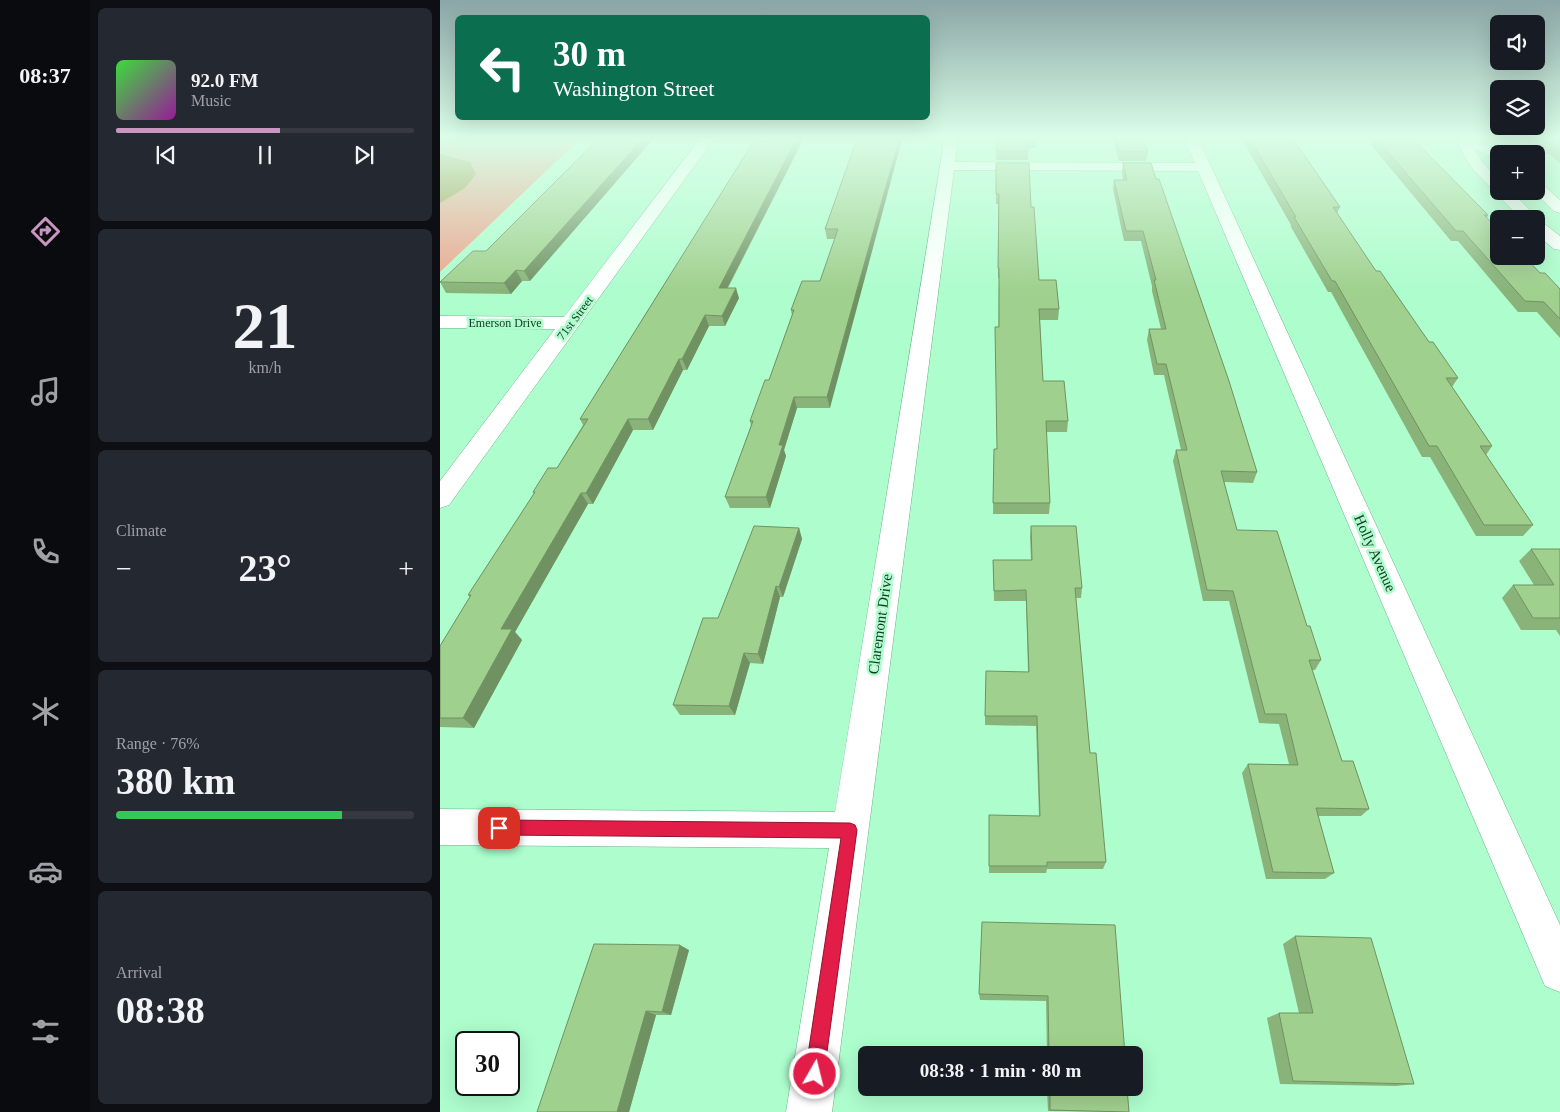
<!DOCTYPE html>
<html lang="en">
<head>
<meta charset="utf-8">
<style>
	:root { --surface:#171b24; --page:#242831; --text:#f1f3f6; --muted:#9ea1a6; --line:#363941; --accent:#c996c2 }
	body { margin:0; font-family:Georgia,serif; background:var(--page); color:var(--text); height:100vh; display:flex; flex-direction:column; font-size:19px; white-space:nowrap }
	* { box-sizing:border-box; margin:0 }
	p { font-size:16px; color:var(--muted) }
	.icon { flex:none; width:28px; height:28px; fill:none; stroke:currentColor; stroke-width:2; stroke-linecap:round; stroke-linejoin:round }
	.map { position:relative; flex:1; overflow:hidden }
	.panel { display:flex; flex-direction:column; gap:8px; padding:8px; background:#0d0f14; width:350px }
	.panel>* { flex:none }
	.top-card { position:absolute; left:15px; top:15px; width:475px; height:105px; border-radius:8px; box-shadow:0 5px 20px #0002; background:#0b6e4f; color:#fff; overflow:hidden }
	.fabs { position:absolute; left:1050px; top:15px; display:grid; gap:10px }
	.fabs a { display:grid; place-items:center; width:55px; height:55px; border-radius:8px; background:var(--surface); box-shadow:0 5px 20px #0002; font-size:25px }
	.speed { position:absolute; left:15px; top:1031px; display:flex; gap:10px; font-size:25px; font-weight:700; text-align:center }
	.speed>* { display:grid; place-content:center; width:65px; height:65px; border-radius:50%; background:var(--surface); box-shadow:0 5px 20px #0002; line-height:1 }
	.speed .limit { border:2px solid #111; border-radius:8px; background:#fff; color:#111 }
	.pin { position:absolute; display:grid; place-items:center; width:42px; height:42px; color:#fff; margin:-21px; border-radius:10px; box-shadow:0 2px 8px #0006 }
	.me { position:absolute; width:55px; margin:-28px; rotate:8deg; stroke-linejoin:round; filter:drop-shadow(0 0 4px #0008) }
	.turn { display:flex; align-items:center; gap:18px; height:105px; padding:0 15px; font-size:22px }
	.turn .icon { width:65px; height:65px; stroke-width:2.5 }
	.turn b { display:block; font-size:35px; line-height:42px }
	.big { font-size:38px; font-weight:800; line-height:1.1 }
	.panel .widget { flex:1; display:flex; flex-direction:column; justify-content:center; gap:8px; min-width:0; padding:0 18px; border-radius:8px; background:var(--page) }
	.panel .dial { align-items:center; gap:0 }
	.dial b { font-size:65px; line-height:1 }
	.song { display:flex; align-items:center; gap:15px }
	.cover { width:60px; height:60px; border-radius:8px; background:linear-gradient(135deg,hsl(120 70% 55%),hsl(300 70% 35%)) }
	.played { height:5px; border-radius:2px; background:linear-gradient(90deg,var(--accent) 55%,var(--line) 55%) }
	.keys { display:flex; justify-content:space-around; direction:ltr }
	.heat { display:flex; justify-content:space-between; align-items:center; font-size:28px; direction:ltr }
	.charge { height:8px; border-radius:4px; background:linear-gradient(90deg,#34c759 76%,var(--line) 0) }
	.trip { position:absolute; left:418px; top:1046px; width:285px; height:50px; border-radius:8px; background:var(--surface); box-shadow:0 5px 20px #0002; font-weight:800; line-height:50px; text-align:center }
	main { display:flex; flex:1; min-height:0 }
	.tab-bar { display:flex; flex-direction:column; width:90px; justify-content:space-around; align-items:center; background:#090b0e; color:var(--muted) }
	.tab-bar .icon { width:35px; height:35px }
	.tab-bar .active { color:var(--accent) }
	.tab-bar b { font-size:22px; color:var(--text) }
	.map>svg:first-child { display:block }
	.green { fill:#eda48e }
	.water { fill:#a19143 }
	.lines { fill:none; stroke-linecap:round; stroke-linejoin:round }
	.minor-casing { stroke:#66b588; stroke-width:1 }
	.minor { fill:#fff; fill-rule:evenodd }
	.wall { fill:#8ab37a }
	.shaded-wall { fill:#709263 }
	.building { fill:#a0d08e; stroke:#709263 }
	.route { fill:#e11d48; stroke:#92132f }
	.labels { text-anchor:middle; stroke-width:5; stroke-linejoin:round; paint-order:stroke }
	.far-street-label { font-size:12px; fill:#163725; stroke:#adfdcd }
	.street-label { font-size:15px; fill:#163725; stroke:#adfdcd }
</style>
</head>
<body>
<main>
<nav class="tab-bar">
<b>08:37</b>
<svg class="icon active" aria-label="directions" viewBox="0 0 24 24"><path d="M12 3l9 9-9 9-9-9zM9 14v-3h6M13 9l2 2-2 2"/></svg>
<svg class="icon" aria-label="music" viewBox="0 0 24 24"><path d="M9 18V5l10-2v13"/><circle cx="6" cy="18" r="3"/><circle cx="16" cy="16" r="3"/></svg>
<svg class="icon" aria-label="phone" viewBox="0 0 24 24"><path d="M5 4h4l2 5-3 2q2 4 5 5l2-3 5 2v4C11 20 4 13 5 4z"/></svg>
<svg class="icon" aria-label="climate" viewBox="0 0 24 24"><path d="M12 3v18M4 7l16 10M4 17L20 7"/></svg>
<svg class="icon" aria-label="car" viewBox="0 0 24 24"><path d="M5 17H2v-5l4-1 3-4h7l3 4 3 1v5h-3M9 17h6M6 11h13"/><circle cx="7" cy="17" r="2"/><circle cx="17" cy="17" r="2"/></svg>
<svg class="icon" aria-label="filters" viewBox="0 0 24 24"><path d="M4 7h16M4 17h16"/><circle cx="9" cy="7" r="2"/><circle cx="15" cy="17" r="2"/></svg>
</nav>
<section class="panel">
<div class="widget">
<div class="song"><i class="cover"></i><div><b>92.0 FM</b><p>Music</p></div></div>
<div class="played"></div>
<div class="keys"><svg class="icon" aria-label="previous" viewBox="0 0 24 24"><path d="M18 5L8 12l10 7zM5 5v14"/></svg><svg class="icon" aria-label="pause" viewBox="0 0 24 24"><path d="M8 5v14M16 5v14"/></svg><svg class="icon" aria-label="next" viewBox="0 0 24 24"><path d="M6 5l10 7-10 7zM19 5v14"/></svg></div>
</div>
<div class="widget dial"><b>21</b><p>km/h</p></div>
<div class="widget"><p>Climate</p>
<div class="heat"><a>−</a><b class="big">23°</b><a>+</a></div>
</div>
<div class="widget"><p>Range · 76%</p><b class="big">380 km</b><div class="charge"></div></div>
<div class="widget"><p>Arrival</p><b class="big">08:38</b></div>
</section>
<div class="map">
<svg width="1120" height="1112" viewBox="0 0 1120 1112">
	<rect width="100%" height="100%" fill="#adfdcd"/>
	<polygon class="green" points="0,136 143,136 0,272"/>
	<polygon class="water" points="0,154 30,162 36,174 25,188 0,203"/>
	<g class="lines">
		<g class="minor-casing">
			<g id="minor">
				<polygon points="262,136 276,136 9,505 0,508 0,481 115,329 0,328 0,316 124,317"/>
				<polygon points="505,136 519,136 515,162 755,163 743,136 757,136 1120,925 1120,992 1105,986 758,171 514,170 392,1112 346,1112 389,848 0,845 0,809 395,812"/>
				<polygon points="1016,136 1032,136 1064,154 1059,154 1059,161 1034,148 1042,162 1059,179 1059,191 1071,191 1096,216 1097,220 1102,222 1120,236 1120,250 1114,249 1096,234 1096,219 1081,219 1032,168 1022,152"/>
				<polygon points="1096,182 1101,183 1120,200 1120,213 1114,211 1093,191 1096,191"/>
			</g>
		</g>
		<use href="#minor" class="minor"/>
	</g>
	<g class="wall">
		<polygon points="161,136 90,281 82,281 71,294 6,293 0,282 46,251"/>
		<polygon points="317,136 365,136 288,288 299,298 285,326 269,326 247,370 243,370 213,430 193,430 153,504 148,504 75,632 82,640 34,728 0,727 0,646 30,597 28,595 94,494 93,492 117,468 143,425 140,419"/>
		<polygon points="418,136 390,408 357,408 344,450 346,456 330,508 290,508 285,497 311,426 310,421 329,380 352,316 351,310 380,281 395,239 387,239 385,229"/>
		<polygon points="557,136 596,139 596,148 588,148 588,160 556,160"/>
		<polygon points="672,136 702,136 708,152 706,161 679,161"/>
		<polygon points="800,136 851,136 900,207 897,213 936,271 989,342 1018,378 1012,387 1052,446 1046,455 1093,525 1083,536 1036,536 990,457 982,457 891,292 888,292 851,227 851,225"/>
		<polygon points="934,136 975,136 974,137 970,137 1048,215 1047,218 1100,273 1120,289 1120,338 1097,312 1078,312 1018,241 1011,241 931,145"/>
		<polygon points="1082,136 1120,136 1120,163 1109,154 1103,154"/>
		<polygon points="556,163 591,207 599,280 619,309 618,320 600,320 603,381 628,421 627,432 606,432 610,503 609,514 553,514 554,449 557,449 559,278 558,278 558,204 556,204"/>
		<polygon points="683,163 817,472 813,483 784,482 797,530 867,626 881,660 875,670 872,670 902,761 929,809 921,816 878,816 894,873 885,879 826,879 802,773 808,764 849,764 839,724 819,723 789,601 763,601 733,461 736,450 741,450 724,375 714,375 707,340 709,329 721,329 712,291 712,286 701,241 684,241 673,189 674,180 683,180 682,173"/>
		<polygon points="591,526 642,588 641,598 636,598 650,753 666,862 663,869 607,869 606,873 549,873 549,866 599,816 596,726 545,725 545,716 588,672 586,601 554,601 553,560 591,560 590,537"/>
		<polygon points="359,528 362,539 343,597 340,597 323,664 310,663 295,715 240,715 233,705 278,618"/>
		<polygon points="1091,549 1120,549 1120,636 1116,630 1081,630 1062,598 1073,585 1094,585 1079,561"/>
		<polygon points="542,922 685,1055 607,1055 606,1001 540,1000 539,994"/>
		<polygon points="855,936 974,1084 956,1086 840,1084 827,1018 839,1013 859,1013 843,944"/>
		<polygon points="249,950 231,1015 216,1015 189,1112 97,1112"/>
		<polygon points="607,1088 687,1088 689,1112 608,1111"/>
	</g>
	<g class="shaded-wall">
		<polygon points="205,136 216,136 90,281 84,271"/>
		<polygon points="358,136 365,136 282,298 279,288"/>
		<polygon points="460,136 463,136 390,408 387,397"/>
		<polygon points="76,270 82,281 71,294 64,283"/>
		<polygon points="296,288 299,298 285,326 282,316"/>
		<polygon points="265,315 269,326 247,370 242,359"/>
		<polygon points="239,359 243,370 213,430 208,419"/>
		<polygon points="354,397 357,408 344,450 346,456 330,508 326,497 339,445"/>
		<polygon points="188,419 193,430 153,504 146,493"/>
		<polygon points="141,493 148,504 75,632 82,640 34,728 23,718 61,629"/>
		<polygon points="359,528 362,539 343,597 339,587"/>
		<polygon points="336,586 340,597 323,664 318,654"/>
		<polygon points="304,653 310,663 295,715 289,706"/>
		<polygon points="240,945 249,950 231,1015 222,1012"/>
		<polygon points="206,1011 216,1015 189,1112 177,1112"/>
	</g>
	<g class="building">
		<polygon points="161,136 205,136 84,271 76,270 64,283 0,282 33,251 46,251"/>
		<polygon points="317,136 358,136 279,288 296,288 282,316 265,315 242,359 239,359 208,419 188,419 146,493 141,493 61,629 72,629 23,718 0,718 0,646 31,595 28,595 95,492 93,492 108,468 117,468 148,419 140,419"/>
		<polygon points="418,136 460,136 387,397 354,397 339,445 343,445 326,497 285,497 313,421 310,421 325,380 329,380 354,310 351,310 362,281 380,281 398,229 385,229"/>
		<polygon points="557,136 596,136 596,139 587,139 588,151 556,151"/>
		<polygon points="676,136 702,136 708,152 680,151"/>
		<polygon points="808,136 851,136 900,207 893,207 936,271 940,271 989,342 993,342 1018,378 1006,378 1052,446 1040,446 1093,525 1044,525 997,446 989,446 895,281 892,281 854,217 856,217"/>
		<polygon points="934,136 970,136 1048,215 1044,215 1059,230 1059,256 1084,256 1100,273 1105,273 1120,289 1120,319 1104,302 1085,301 1023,231 1016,231"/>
		<polygon points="1098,136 1120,136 1120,149 1114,144 1108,144"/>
		<polygon points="556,163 589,163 591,207 594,207 599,280 616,280 619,309 599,309 603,381 624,381 628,421 606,421 610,503 553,503 554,449 557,449 555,327 559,327 559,268 558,268 559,194 556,194"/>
		<polygon points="683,163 711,163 716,179 719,179 789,381 817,472 781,471 797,530 837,531 867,626 870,626 881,660 869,660 902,761 913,761 929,809 876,808 894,873 833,872 808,764 858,765 846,714 825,714 793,591 767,590 736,450 747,450 726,364 717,364 709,329 726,329 714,280 716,280 703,231 686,231 674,180 687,180"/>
		<polygon points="314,526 359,528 339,587 336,586 318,654 304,653 289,706 233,705 263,618 278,618"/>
		<polygon points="591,526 636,526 642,588 635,588 650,753 656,753 666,862 607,862 607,866 549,866 549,815 600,816 597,716 545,716 546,671 589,672 586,590 554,591 553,560 592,560"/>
		<polygon points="1091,549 1120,549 1120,618 1093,618 1073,585 1114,585"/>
		<polygon points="542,922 675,925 685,1055 609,1055 608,996 539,994"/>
		<polygon points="855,936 931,938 974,1084 853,1081 839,1013 873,1013"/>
		<polygon points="154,944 240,945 222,1012 206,1011 177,1112 97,1112"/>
		<polygon points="610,1088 687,1088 689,1112 610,1110"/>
	</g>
	<linearGradient id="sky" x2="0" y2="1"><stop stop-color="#8ba6a6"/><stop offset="0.47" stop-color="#dafee8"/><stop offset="1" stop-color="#dafee8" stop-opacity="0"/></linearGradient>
	<rect width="1120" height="291" fill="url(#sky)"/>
	<polygon class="route" points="59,820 410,823 415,825 417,830 384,1074 381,1081 375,1084 368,1081 365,1074 401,838 59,835 54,833 52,828 54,822"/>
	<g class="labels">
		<g class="far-street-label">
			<text transform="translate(135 318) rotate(-53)" y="4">71st Street</text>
			<text x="65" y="327">Emerson Drive</text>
		</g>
		<g class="street-label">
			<text transform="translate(935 553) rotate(66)" y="5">Holly Avenue</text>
			<text transform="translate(440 624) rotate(-82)" y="5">Claremont Drive</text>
		</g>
	</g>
</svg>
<div class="fabs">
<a><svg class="icon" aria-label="sound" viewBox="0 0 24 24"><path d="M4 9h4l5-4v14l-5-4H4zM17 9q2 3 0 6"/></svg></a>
<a><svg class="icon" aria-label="layers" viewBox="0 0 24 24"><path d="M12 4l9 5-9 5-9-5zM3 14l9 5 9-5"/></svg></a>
<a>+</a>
<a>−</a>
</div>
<div class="speed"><div class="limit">30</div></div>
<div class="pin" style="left:59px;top:828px;background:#d93025"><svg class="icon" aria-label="arrive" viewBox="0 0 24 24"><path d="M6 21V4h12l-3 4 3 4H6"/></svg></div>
<svg class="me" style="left:375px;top:1074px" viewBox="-20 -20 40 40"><circle r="17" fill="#e11d48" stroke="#fff" stroke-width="3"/><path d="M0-11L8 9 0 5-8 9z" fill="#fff"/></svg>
<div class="trip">08:38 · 1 min · 80 m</div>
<div class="top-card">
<div class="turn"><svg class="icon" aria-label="left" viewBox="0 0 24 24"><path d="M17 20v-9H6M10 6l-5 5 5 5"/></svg><div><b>30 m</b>Washington Street</div></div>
</div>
</div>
</main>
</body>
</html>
